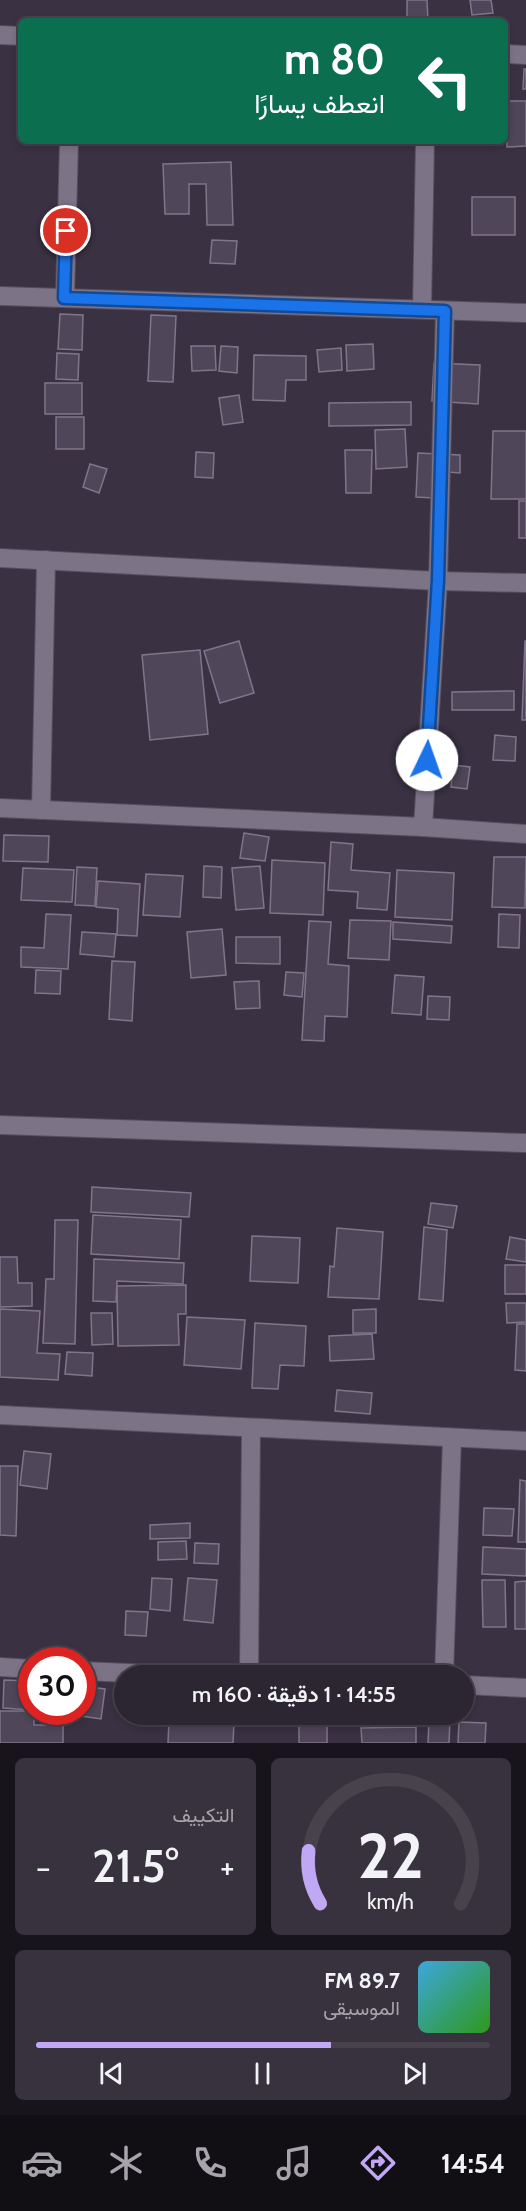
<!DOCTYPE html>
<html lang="ar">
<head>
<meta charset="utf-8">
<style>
	:root { --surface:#2c2532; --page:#38313e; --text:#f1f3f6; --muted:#a6a5ac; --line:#48424d; --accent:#c0a8f4 }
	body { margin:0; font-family:Cabin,Vazirmatn,sans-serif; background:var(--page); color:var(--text); direction:rtl; height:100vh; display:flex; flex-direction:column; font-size:22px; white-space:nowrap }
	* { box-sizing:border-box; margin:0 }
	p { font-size:20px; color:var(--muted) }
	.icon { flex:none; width:33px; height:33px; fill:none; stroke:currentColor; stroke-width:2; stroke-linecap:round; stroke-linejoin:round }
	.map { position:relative; height:1743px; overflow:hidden; direction:ltr }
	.details { display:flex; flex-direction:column; gap:15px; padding:15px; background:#18141c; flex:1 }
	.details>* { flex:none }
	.top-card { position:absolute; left:18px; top:18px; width:490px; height:126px; border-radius:9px; box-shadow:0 3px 9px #0003,0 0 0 2px var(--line); direction:rtl; background:#0b6e4f; color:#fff; overflow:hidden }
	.speed { position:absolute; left:18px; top:1647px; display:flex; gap:12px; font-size:30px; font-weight:700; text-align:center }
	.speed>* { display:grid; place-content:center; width:78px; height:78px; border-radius:50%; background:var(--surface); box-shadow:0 3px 9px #0003,0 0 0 2px var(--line); line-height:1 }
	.speed .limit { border:9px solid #d22; background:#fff; color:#111 }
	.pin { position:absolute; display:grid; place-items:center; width:51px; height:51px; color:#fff; margin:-26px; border:3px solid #fff; border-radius:50%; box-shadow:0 2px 6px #0007 }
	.me { position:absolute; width:66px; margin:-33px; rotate:3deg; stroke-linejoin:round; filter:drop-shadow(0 0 4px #0008) }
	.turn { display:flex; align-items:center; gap:21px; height:126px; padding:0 24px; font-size:27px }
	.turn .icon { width:78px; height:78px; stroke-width:2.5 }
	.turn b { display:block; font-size:42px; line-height:51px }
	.big { font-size:45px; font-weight:600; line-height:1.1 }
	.details .card { flex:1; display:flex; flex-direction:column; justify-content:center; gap:9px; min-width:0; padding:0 21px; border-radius:9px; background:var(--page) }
	.details .dial { align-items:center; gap:0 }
	.dial svg { height:156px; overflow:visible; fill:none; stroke:var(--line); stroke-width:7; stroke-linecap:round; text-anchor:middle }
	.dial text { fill:var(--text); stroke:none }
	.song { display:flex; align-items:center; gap:18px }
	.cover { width:72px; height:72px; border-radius:9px; background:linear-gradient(135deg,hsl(200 70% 55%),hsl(110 70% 35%)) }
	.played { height:6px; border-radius:3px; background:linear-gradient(90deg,var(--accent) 65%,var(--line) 65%) }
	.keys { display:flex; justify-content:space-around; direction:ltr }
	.heat { display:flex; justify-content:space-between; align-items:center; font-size:33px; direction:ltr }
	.details .tiles { flex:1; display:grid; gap:15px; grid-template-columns:1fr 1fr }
	.card:last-child { grid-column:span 2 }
	.trip { position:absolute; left:114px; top:1665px; width:360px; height:60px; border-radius:30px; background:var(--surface); box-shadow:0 3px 9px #0003,0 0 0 2px var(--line); font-weight:600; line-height:60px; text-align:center; direction:rtl }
	.menu { display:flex; height:96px; justify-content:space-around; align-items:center; background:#120f14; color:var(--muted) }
	.menu .icon { width:42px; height:42px }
	.menu .selected { color:var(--accent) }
	.menu b { font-size:27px; color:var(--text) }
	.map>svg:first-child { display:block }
	.building { fill:#4f4659; stroke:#80768b; stroke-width:1.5 }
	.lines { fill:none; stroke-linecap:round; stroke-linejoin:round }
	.minor-casing { stroke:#564f5e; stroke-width:20 }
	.minor { stroke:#7d7387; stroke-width:18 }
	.route-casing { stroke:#114b97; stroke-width:15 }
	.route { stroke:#1a73e8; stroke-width:10 }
</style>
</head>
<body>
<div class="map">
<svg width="526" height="1743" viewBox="0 0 526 1743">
	<rect width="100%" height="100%" fill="#3a3143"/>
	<g class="building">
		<polygon points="407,0 427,0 428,21 407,21"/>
		<polygon points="470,0 491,0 493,13 472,15"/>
		<polygon points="524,69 526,69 526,89 523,89"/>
		<polygon points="506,101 526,101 526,146 507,147"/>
		<polygon points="231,162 233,225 207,225 206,184 189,184 189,214 165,214 163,164"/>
		<rect x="472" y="197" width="43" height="38"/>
		<polygon points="212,240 237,241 235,264 210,263"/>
		<polygon points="60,314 83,315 82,350 58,349"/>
		<polygon points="151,315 176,316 173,382 148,381"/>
		<polygon points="373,344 374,369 347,371 346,345"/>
		<polygon points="191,346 215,346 216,370 192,371"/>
		<polygon points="221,346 238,347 237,373 219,371"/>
		<polygon points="341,348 342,370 319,372 317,350"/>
		<polygon points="57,353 79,354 78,380 56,379"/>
		<polygon points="254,355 306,356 306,380 286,380 285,401 253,400"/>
		<polygon points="434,363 480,365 478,404 432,401"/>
		<rect x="45" y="383" width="37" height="31"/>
		<polygon points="239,395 243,422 223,425 219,398"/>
		<polygon points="411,402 411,425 329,426 329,403"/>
		<rect x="56" y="417" width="28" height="32"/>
		<polygon points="405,429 407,467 376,469 375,430"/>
		<polygon points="493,431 526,431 526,499 491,499"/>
		<polygon points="345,450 372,450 371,493 346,493"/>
		<polygon points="196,452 214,453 213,478 195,477"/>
		<polygon points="418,453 460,455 460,473 435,471 434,498 416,497"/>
		<polygon points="90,464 107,469 99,493 83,487"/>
		<rect x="519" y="501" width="7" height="37"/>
		<polygon points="239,641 254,693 220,703 204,651"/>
		<polygon points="525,641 526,641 526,720 522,720"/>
		<polygon points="200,650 208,734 150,740 142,655"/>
		<polygon points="514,691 514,710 452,710 452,692"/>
		<polygon points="495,735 516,737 515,761 493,760"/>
		<polygon points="453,765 470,767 467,789 451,787"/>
		<polygon points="244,833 269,837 265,861 240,858"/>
		<polygon points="4,835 49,836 48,862 3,861"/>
		<polygon points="331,842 353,844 351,870 390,873 387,910 357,908 358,892 328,890"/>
		<polygon points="494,857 526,857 525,908 492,907"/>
		<polygon points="272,860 325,863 323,915 270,913"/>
		<polygon points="204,866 222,867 221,898 203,897"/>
		<polygon points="260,866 264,908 236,910 232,868"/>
		<polygon points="77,867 97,868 95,906 75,905"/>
		<polygon points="23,868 74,870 72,902 21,900"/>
		<polygon points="397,870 454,873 452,920 395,917"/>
		<polygon points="146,874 183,876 180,917 143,915"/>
		<polygon points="98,881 140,884 137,936 117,935 118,909 96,907"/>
		<polygon points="46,914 71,915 68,969 21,967 21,947 44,948"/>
		<polygon points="499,914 520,915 519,948 498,947"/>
		<polygon points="350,920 391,921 389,960 348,958"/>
		<polygon points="309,921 331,922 328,964 349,966 347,1017 325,1016 324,1041 302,1040"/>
		<polygon points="393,922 452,926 451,943 393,939"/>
		<polygon points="222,929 226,975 191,978 187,932"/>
		<polygon points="82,932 116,934 114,957 80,954"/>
		<polygon points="236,937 280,937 280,964 236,963"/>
		<polygon points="112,961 135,962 132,1021 109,1019"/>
		<polygon points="36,970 61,971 60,994 35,993"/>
		<polygon points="286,972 304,973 302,997 284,995"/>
		<polygon points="395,975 424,977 421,1015 392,1013"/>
		<polygon points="259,981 260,1008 236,1009 234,982"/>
		<polygon points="428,996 450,997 449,1020 427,1019"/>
		<polygon points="92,1187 191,1193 189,1217 91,1212"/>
		<polygon points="431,1203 457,1206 453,1228 428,1224"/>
		<polygon points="93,1215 181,1220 179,1259 91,1254"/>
		<polygon points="55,1220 78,1220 75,1344 43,1343 46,1279 54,1279"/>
		<polygon points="424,1227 447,1230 443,1301 419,1299"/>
		<polygon points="337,1228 383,1232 379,1299 328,1297 330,1266 334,1267"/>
		<polygon points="252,1236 300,1238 298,1283 250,1281"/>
		<polygon points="510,1237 526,1240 526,1262 506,1259"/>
		<polygon points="0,1257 17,1257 18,1283 32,1283 32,1306 0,1307"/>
		<polygon points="94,1259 184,1263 183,1284 117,1281 116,1302 93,1301"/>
		<rect x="505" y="1265" width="21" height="29"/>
		<polygon points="186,1285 186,1314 178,1314 179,1345 118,1346 117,1286"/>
		<polygon points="506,1303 526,1303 526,1322 507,1323"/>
		<polygon points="0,1309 40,1311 37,1353 60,1354 58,1380 0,1377"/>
		<polygon points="376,1309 376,1333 353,1333 353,1310"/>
		<polygon points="91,1313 112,1313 113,1344 92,1345"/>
		<polygon points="187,1317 245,1320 241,1369 184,1365"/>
		<polygon points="255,1323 306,1326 304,1366 280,1365 278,1389 252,1388"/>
		<polygon points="517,1324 526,1324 526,1371 515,1370"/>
		<polygon points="372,1334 374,1359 330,1361 329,1336"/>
		<polygon points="67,1352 93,1353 92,1376 65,1374"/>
		<polygon points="337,1390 372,1393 370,1414 335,1411"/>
		<polygon points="24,1451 51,1454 47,1489 20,1485"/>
		<polygon points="0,1466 18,1466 16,1536 0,1535"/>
		<polygon points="520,1480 526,1481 526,1542 518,1542"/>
		<polygon points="484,1508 514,1509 512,1536 483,1535"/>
		<polygon points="190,1523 190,1538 150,1539 150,1525"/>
		<polygon points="186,1541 187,1559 158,1560 158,1542"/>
		<polygon points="195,1543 219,1544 218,1564 194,1563"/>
		<polygon points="483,1547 526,1549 526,1576 482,1574"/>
		<polygon points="152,1578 172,1579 170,1611 150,1609"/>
		<polygon points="188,1578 217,1580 213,1623 184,1620"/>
		<polygon points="482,1580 505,1580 506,1627 483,1627"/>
		<polygon points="526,1581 526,1629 515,1629 515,1582"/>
		<polygon points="126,1611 148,1612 146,1636 125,1635"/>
		<polygon points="4,1680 32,1681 32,1710 3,1708"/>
		<polygon points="82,1686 105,1689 101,1719 60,1713 60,1712 82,1712"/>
		<polygon points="0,1711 32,1711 34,1712 34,1725 63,1725 63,1743 0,1743"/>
		<rect x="299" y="1714" width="28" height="29"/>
		<polygon points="429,1719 450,1720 449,1743 428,1743"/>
		<polygon points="169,1720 234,1723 233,1743 168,1743"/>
		<polygon points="459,1722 486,1723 485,1743 458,1743"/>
		<polygon points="416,1727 416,1743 362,1743 361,1728"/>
	</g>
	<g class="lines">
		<g class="minor-casing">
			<g id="minor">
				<polyline points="0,35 21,36"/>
				<polyline points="506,54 526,55"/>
				<polyline points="0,296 526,313"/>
				<polyline points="65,298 69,141"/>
				<polyline points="422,309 425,141"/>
				<polyline points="0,558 438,581 526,583"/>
				<polyline points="0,808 423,827 526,834"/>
				<polyline points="41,810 46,560"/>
				<polyline points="423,827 438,581 445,311"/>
				<polyline points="0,1125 526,1143"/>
				<polyline points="0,1415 526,1441"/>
				<polyline points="0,1667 32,1669"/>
				<polyline points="82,1671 199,1676"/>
				<polyline points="249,1676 251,1429"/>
				<polyline points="444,1676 452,1438"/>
				<polyline points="464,1685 526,1688"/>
			</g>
		</g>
		<use href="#minor" class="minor"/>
	</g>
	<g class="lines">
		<g class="route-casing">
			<polyline id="route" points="66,231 64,298 445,311 438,580 427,760"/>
		</g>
		<use href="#route" class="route"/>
	</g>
</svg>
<div class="speed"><div class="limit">30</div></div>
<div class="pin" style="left:66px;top:231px;background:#d93025"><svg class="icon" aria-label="arrive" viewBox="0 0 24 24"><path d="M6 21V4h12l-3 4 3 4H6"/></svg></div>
<svg class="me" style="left:427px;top:760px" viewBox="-20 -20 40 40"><circle r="19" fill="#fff"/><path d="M0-13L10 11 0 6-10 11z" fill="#1a73e8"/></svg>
<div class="trip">14:55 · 1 دقيقة · 160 m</div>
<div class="top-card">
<div class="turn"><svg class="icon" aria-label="left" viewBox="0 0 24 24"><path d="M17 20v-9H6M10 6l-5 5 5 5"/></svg><div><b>80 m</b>انعطف يسارًا</div></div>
</div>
</div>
<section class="details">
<div class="tiles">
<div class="card dial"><svg viewBox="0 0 100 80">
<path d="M14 69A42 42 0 1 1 86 69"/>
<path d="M14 69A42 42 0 0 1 8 42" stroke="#c0a8f4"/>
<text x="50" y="56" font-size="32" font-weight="700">22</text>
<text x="50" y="72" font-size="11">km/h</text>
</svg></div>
<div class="card"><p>التكييف</p>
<div class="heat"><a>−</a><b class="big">21.5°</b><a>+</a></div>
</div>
<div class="card">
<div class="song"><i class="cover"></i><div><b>89.7 FM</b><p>الموسيقى</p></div></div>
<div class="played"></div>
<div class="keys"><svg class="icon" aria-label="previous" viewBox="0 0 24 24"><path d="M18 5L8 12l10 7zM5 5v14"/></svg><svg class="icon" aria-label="pause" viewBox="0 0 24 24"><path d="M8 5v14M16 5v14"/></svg><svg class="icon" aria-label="next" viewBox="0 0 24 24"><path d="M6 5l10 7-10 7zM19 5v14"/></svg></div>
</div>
</div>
</section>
<nav class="menu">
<b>14:54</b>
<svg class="icon selected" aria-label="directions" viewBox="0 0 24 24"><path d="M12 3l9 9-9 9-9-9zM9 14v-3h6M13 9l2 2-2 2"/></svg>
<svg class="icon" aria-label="music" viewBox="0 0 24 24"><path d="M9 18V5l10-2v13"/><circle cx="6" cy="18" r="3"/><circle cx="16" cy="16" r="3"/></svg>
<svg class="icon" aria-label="phone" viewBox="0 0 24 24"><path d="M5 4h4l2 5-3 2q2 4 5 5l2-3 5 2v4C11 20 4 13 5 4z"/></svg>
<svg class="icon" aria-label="climate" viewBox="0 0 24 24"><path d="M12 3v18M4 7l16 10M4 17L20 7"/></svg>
<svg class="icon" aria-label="car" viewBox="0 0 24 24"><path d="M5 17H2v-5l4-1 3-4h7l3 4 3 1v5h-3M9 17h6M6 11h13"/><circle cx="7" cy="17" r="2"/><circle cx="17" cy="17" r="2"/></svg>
</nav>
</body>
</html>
